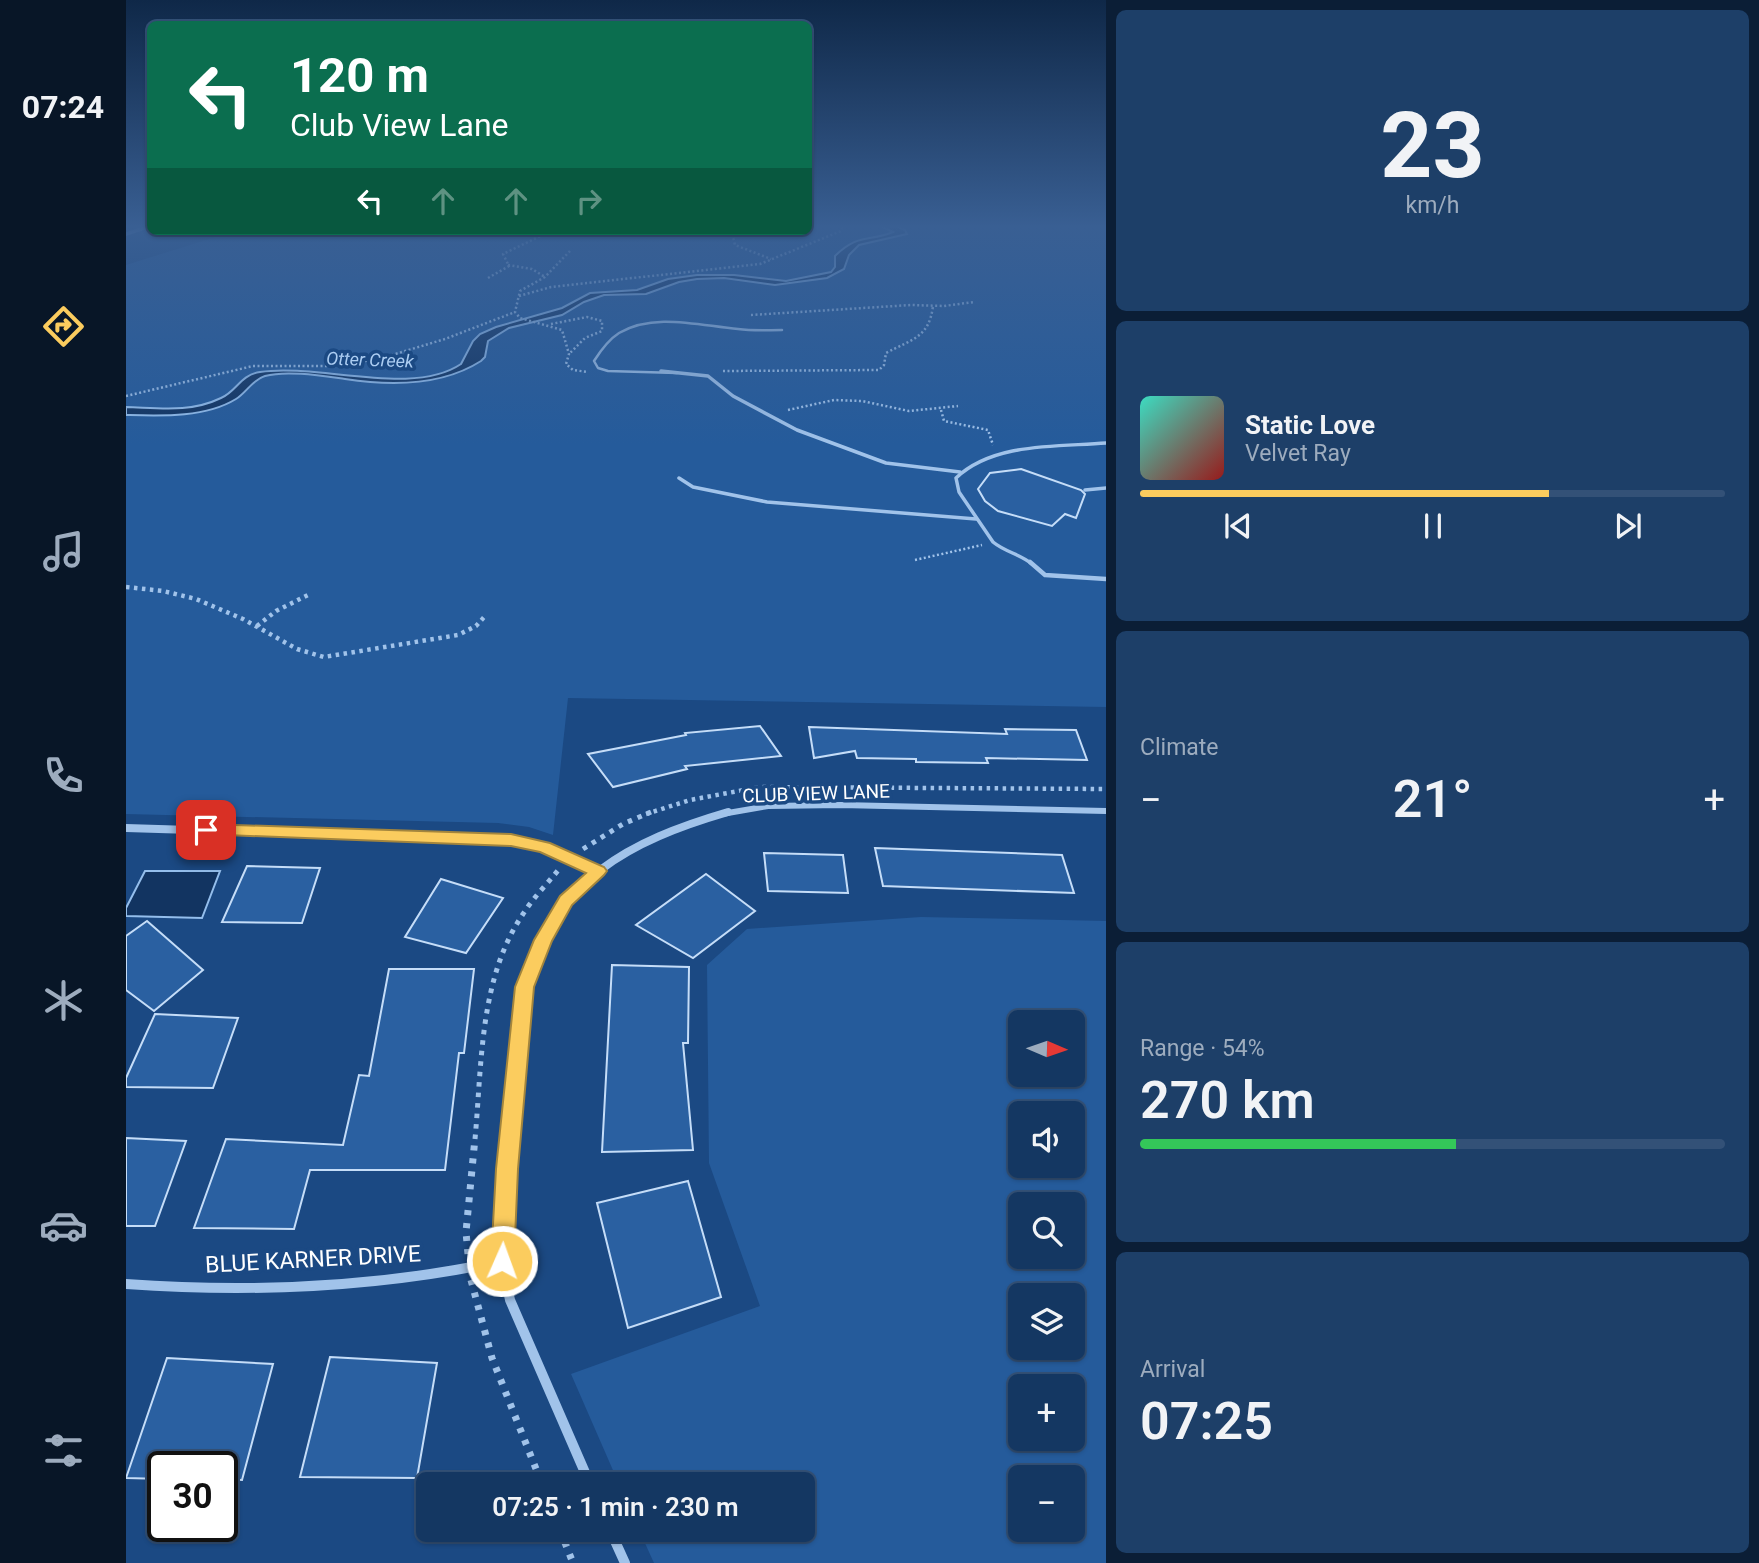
<!DOCTYPE html>
<html lang="en">
<head>
<meta charset="utf-8">
<style>
	:root { --surface:#143762; --page:#1d3f68; --text:#f1f3f6; --muted:#9dacbe; --line:#335177; --accent:#fbcc5e }
	body { margin:0; font-family:Roboto,sans-serif; background:var(--page); color:var(--text); height:100vh; display:flex; flex-direction:column; font-size:26px; white-space:nowrap }
	* { box-sizing:border-box; margin:0 }
	p { font-size:23px; color:var(--muted) }
	.icon { flex:none; width:38px; height:38px; fill:none; stroke:currentColor; stroke-width:2; stroke-linecap:round; stroke-linejoin:round }
	.map { position:relative; flex:1; overflow:hidden }
	.sheet { display:flex; flex-direction:column; gap:10px; padding:10px; background:#0b1e36; width:653px }
	.sheet>* { flex:none }
	.guide { position:absolute; left:21px; top:21px; width:665px; height:214px; border-radius:10px; box-shadow:0 2px 5px #0004,0 0 0 2px var(--line); background:#0b6e4f; color:#fff; overflow:hidden }
	.needle { width:46px; rotate:92deg }
	.controls { position:absolute; left:882px; top:1010px; display:grid; gap:14px }
	.controls a { display:grid; place-items:center; width:77px; height:77px; border-radius:10px; background:var(--surface); box-shadow:0 2px 5px #0004,0 0 0 2px var(--line); font-size:35px }
	.speed { position:absolute; left:21px; top:1451px; display:flex; gap:14px; font-size:35px; font-weight:700; text-align:center }
	.speed>* { display:grid; place-content:center; width:91px; height:91px; border-radius:50%; background:var(--surface); box-shadow:0 2px 5px #0004,0 0 0 2px var(--line); line-height:1 }
	.speed .limit { border:4px solid #111; border-radius:10px; background:#fff; color:#111 }
	.pin { position:absolute; display:grid; place-items:center; width:60px; height:60px; color:#fff; margin:-30px; border-radius:14px; box-shadow:0 4px 10px #0006 }
	.me { position:absolute; width:77px; margin:-38px; rotate:2deg; stroke-linejoin:round; filter:drop-shadow(0 0 5px #0008) }
	.turn { display:flex; align-items:center; gap:24px; height:147px; padding:0 28px; font-size:32px }
	.turn .icon { width:91px; height:91px; stroke-width:2.5 }
	.turn b { display:block; font-size:49px; line-height:60px }
	.lanes { display:flex; align-items:center; height:66px; padding:0 28px; background:#0003; justify-content:center; gap:35px; direction:ltr }
	.lanes .off { opacity:.35 }
	.big { font-size:52px; font-weight:600; line-height:1.1 }
	.sheet .card { flex:1; display:flex; flex-direction:column; justify-content:center; gap:10px; min-width:0; padding:0 24px; border-radius:10px; background:var(--page) }
	.sheet .dial { align-items:center; gap:0 }
	.dial b { font-size:91px; line-height:1 }
	.song { display:flex; align-items:center; gap:21px }
	.cover { width:84px; height:84px; border-radius:10px; background:linear-gradient(135deg,hsl(170 70% 55%),hsl(0 70% 35%)) }
	.played { height:7px; border-radius:4px; background:linear-gradient(90deg,var(--accent) 70%,var(--line) 70%) }
	.keys { display:flex; justify-content:space-around; direction:ltr }
	.heat { display:flex; justify-content:space-between; align-items:center; font-size:38px; direction:ltr }
	.charge { height:10px; border-radius:5px; background:linear-gradient(90deg,#34c759 54%,var(--line) 0) }
	.trip { position:absolute; left:290px; top:1472px; width:399px; height:70px; border-radius:10px; background:var(--surface); box-shadow:0 2px 5px #0004,0 0 0 2px var(--line); font-weight:600; line-height:70px; text-align:center }
	main { display:flex; flex:1; min-height:0 }
	.tab-bar { display:flex; flex-direction:column; width:126px; justify-content:space-around; align-items:center; background:#081627; color:var(--muted) }
	.tab-bar .icon { width:49px; height:49px }
	.tab-bar .selected { color:var(--accent) }
	.tab-bar b { font-size:32px; color:var(--text) }
	.map>svg:first-child { display:block }
	.green { fill:#255b9b; fill-rule:evenodd }
	.water { fill:#123461; stroke:#94beec; stroke-width:2 }
	.building { fill:#2a60a1; stroke:#c5ddf8; stroke-width:2 }
	.lines { fill:none; stroke-linecap:round; stroke-linejoin:round }
	.path-far3 { stroke:#a1c3ea; stroke-width:2.5; stroke-dasharray:2 2.5; stroke-linecap:butt }
	.path-far2 { stroke:#a1c3ea; stroke-width:4.5; stroke-dasharray:3.5 4.5; stroke-linecap:butt }
	.path-far1 { stroke:#a1c3ea; stroke-width:5; stroke-dasharray:4.5 6; stroke-linecap:butt }
	.path { stroke:#a1c3ea; stroke-width:7; stroke-dasharray:5 8; stroke-linecap:butt }
	.lane-far2 { stroke:#a1c3ea; stroke-width:2.5 }
	.lane-far1 { stroke:#a1c3ea; stroke-width:3.5 }
	.lane { stroke:#a1c3ea; stroke-width:4.5 }
	.street-far3 { stroke:#a1c3ea; stroke-width:3.5 }
	.street-far2 { stroke:#a1c3ea; stroke-width:6 }
	.street-far1 { stroke:#a1c3ea; stroke-width:8 }
	.street { stroke:#a1c3ea; stroke-width:10 }
	.route { fill:#fbcc5e; stroke:#a3853d; stroke-width:2 }
	.labels { text-anchor:middle; stroke-width:7; stroke-linejoin:round; paint-order:stroke }
	.far-water-label { font-size:18px; font-style:italic; fill:#accdf2; stroke:#1b4983 }
	.street-label { font-size:19px; fill:#fff; stroke:#1b4983 }
	.near-street-label { font-size:23px; fill:#fff; stroke:#1b4983 }
</style>
</head>
<body>
<main>
<nav class="tab-bar">
<b>07:24</b>
<svg class="icon selected" aria-label="directions" viewBox="0 0 24 24"><path d="M12 3l9 9-9 9-9-9zM9 14v-3h6M13 9l2 2-2 2"/></svg>
<svg class="icon" aria-label="music" viewBox="0 0 24 24"><path d="M9 18V5l10-2v13"/><circle cx="6" cy="18" r="3"/><circle cx="16" cy="16" r="3"/></svg>
<svg class="icon" aria-label="phone" viewBox="0 0 24 24"><path d="M5 4h4l2 5-3 2q2 4 5 5l2-3 5 2v4C11 20 4 13 5 4z"/></svg>
<svg class="icon" aria-label="climate" viewBox="0 0 24 24"><path d="M12 3v18M4 7l16 10M4 17L20 7"/></svg>
<svg class="icon" aria-label="car" viewBox="0 0 24 24"><path d="M5 17H2v-5l4-1 3-4h7l3 4 3 1v5h-3M9 17h6M6 11h13"/><circle cx="7" cy="17" r="2"/><circle cx="17" cy="17" r="2"/></svg>
<svg class="icon" aria-label="filters" viewBox="0 0 24 24"><path d="M4 7h16M4 17h16"/><circle cx="9" cy="7" r="2"/><circle cx="15" cy="17" r="2"/></svg>
</nav>
<div class="map">
<svg width="981" height="1563" viewBox="0 0 981 1563">
	<rect width="100%" height="100%" fill="#1b4983"/>
	<g class="green">
		<polygon points="683,225 980,225 980,707 442,698 427,835 403,827 372,823 0,814 0,265 109,231 682,231"/>
		<path d="M795,917L980,921V1563H528L513,1530H677V1484H493L445,1374L634,1306L583,1163L581,965L621,929ZM947,1022V1074H894V1022ZM894,1113H947V1166H894ZM894,1204H947V1256H894ZM947,1295V1348H894V1295ZM947,1386V1438H894V1386ZM894,1477H947V1530H894Z"/>
	</g>
	<g class="water">
		<path d="M753,225H768L779,230L781,234L733,245L723,255L718,269L701,278L649,285L598,278L571,279L553,282L520,294L478,295L458,302L436,315L383,328L362,341L359,357L355,361C316,386 264,386 219,379C197,376 161,370 139,376C126,380 121,392 110,399C79,418 35,416 0,415V407C33,408 64,413 95,398C111,391 114,375 134,372C192,363 286,397 335,364L347,341L354,334L370,327L436,308L464,293L511,290L542,279L571,275H608L660,281L705,272L709,267V256C732,233 743,242 767,232Z"/>
		<polygon points="19,871 94,871 76,918 0,916 0,908"/>
	</g>
	<g class="building">
		<polygon points="895,469 955,490 959,494 950,518 939,514 926,526 872,511 859,501 852,489 864,473"/>
		<polygon points="634,726 655,756 559,766 561,769 487,787 462,754 560,735 559,733"/>
		<polygon points="683,727 881,734 879,729 950,730 961,760 860,758 862,763 790,762 790,759 731,758 729,751 688,758"/>
		<polygon points="749,848 936,855 948,893 757,886"/>
		<polygon points="638,853 717,855 722,893 642,891"/>
		<polygon points="121,866 194,868 176,923 96,922"/>
		<polygon points="580,874 629,911 567,958 510,925"/>
		<polygon points="315,879 377,898 340,953 279,937"/>
		<polygon points="21,921 77,970 28,1011 0,990 0,936"/>
		<polygon points="486,965 563,967 562,1043 557,1043 567,1150 476,1152"/>
		<polygon points="263,969 348,969 338,1053 333,1053 319,1170 184,1170 168,1229 68,1228 100,1139 217,1145 233,1075 243,1076"/>
		<polygon points="29,1014 112,1018 87,1088 0,1087 0,1078"/>
		<polygon points="0,1138 60,1141 29,1226 0,1226"/>
		<polygon points="562,1181 595,1297 502,1328 471,1203"/>
		<polygon points="204,1357 311,1363 291,1478 174,1477"/>
		<polygon points="41,1358 147,1364 116,1480 96,1479 96,1466 37,1466 37,1479 0,1478"/>
	</g>
	<g class="lines">
		<g class="path-far3">
			<polyline points="612,231 607,237 609,245 645,259"/>
			<polyline points="444,251 419,277 394,291 389,312 394,318 436,330 443,354 440,364 447,370 462,372"/>
			<polyline points="382,265 406,269 419,277"/>
			<polyline points="362,278 383,266 377,254 425,231"/>
			<polyline points="393,296 425,287 634,264 715,231 717,225"/>
			<polyline points="625,315 785,305 818,306 848,302"/>
			<polyline points="425,324 461,317 476,321 476,331 459,338 443,354"/>
			<path d="M597,371L753,370L758,365L760,353C786,339 803,338 807,306"/>
			<polyline points="0,396 127,366 211,366 256,358 319,339 389,312"/>
			<polyline points="662,410 708,400 736,401 783,411 832,406"/>
			<polyline points="815,410 818,421 862,430 867,445"/>
			<polyline points="789,560 856,545"/>
		</g>
		<g class="path-far2">
			<polyline points="0,587 37,591 70,599 117,619 171,649 198,657 332,635 350,626 360,615"/>
			<polyline points="131,626 150,611 182,595"/>
			<polyline points="520,814 564,800 634,787 981,789"/>
		</g>
		<g class="path-far1">
			<polyline points="457,849 497,824 525,812"/>
			<path d="M349,1139C356,1065 353,979 397,914C407,898 422,883 434,868"/>
		</g>
		<g class="path">
			<polyline points="342,1254 340,1232 349,1138"/>
			<polyline points="345,1280 366,1358 416,1484"/>
			<polyline points="434,1530 447,1563"/>
		</g>
		<path class="lane-far2" d="M551,373L482,371L472,368L468,361C475,350 482,340 493,333C528,312 575,326 612,329C627,331 641,330 656,330"/>
		<g class="lane-far1">
			<polyline points="535,371 582,376 607,396 671,430 760,463 834,472"/>
			<polyline points="553,478 567,487 641,502 850,519"/>
			<polyline points="959,490 981,488"/>
			<path d="M906,564C894,554 879,552 867,542L833,492L830,478C868,442 932,447 981,443"/>
		</g>
		<polyline class="lane" points="904,562 919,575 981,579"/>
		<polyline class="street-far3" points="0,234 24,226"/>
		<polyline class="street-far2" points="596,814 642,806 715,805 981,811"/>
		<g class="street-far1">
			<polyline points="0,828 385,840 418,847 472,871"/>
			<path d="M384,1139C387,1104 391,1069 394,1033C396,1018 395,1001 399,986C429,879 503,841 602,812"/>
		</g>
		<g class="street">
			<polyline points="384,1138 378,1195 376,1261 384,1300 464,1484"/>
			<path d="M0,1284C127,1293 251,1288 376,1261"/>
			<polyline points="484,1530 499,1563"/>
		</g>
	</g>
	<linearGradient id="sky" x2="0" y2="1"><stop stop-color="#0f2848"/><stop offset="0.51" stop-color="#395f93"/><stop offset="1" stop-color="#395f93" stop-opacity="0"/></linearGradient>
	<rect width="981" height="444" fill="url(#sky)"/>
	<polygon class="route" points="80,824 385,834 424,843 478,867 481,871 478,875 446,905 426,941 408,987 392,1169 388,1261 385,1269 376,1272 368,1269 365,1261 370,1169 389,987 408,940 434,896 460,873 414,852 385,846 75,834 72,830"/>
	<g class="labels">
		<g class="far-water-label">
			<text transform="translate(244 360) rotate(2)" y="6">Otter Creek</text>
		</g>
		<g class="street-label">
			<text transform="translate(690 793) rotate(-2)" y="7">CLUB VIEW LANE</text>
		</g>
		<g class="near-street-label">
			<text transform="translate(187 1259) rotate(-3)" y="8">BLUE KARNER DRIVE</text>
		</g>
	</g>
</svg>
<div class="controls">
<a><svg class="needle" viewBox="-14 -14 28 28"><path d="M0-13l5 13h-10z" fill="#e53935"/><path d="M0 13l5-13h-10z" fill="#9dacbe"/></svg></a>
<a><svg class="icon" aria-label="sound" viewBox="0 0 24 24"><path d="M4 9h4l5-4v14l-5-4H4zM17 9q2 3 0 6"/></svg></a>
<a><svg class="icon" aria-label="search" viewBox="0 0 24 24"><circle cx="10" cy="10" r="6"/><path d="M15 15l6 6"/></svg></a>
<a><svg class="icon" aria-label="layers" viewBox="0 0 24 24"><path d="M12 4l9 5-9 5-9-5zM3 14l9 5 9-5"/></svg></a>
<a>+</a>
<a>−</a>
</div>
<div class="speed"><div class="limit">30</div></div>
<div class="pin" style="left:80px;top:830px;background:#d93025"><svg class="icon" aria-label="arrive" viewBox="0 0 24 24"><path d="M6 21V4h12l-3 4 3 4H6"/></svg></div>
<svg class="me" style="left:376px;top:1261px" viewBox="-20 -20 40 40"><circle r="17" fill="#fbcc5e" stroke="#fff" stroke-width="3"/><path d="M0-11L8 9 0 5-8 9z" fill="#fff"/></svg>
<div class="trip">07:25 · 1 min · 230 m</div>
<div class="guide">
<div class="turn"><svg class="icon" aria-label="left" viewBox="0 0 24 24"><path d="M17 20v-9H6M10 6l-5 5 5 5"/></svg><div><b>120 m</b>Club View Lane</div></div>
<div class="lanes"><svg class="icon" aria-label="left" viewBox="0 0 24 24"><path d="M17 20v-9H6M10 6l-5 5 5 5"/></svg><svg class="icon off" aria-label="ahead" viewBox="0 0 24 24"><path d="M12 20V5M6 11l6-6 6 6"/></svg><svg class="icon off" aria-label="ahead" viewBox="0 0 24 24"><path d="M12 20V5M6 11l6-6 6 6"/></svg><svg class="icon off" aria-label="right" viewBox="0 0 24 24"><path d="M7 20v-9h11M14 6l5 5-5 5"/></svg></div>
</div>
</div>
<section class="sheet">
<div class="card dial"><b>23</b><p>km/h</p></div>
<div class="card">
<div class="song"><i class="cover"></i><div><b>Static Love</b><p>Velvet Ray</p></div></div>
<div class="played"></div>
<div class="keys"><svg class="icon" aria-label="previous" viewBox="0 0 24 24"><path d="M18 5L8 12l10 7zM5 5v14"/></svg><svg class="icon" aria-label="pause" viewBox="0 0 24 24"><path d="M8 5v14M16 5v14"/></svg><svg class="icon" aria-label="next" viewBox="0 0 24 24"><path d="M6 5l10 7-10 7zM19 5v14"/></svg></div>
</div>
<div class="card"><p>Climate</p>
<div class="heat"><a>−</a><b class="big">21°</b><a>+</a></div>
</div>
<div class="card"><p>Range · 54%</p><b class="big">270 km</b><div class="charge"></div></div>
<div class="card"><p>Arrival</p><b class="big">07:25</b></div>
</section>
</main>
</body>
</html>
